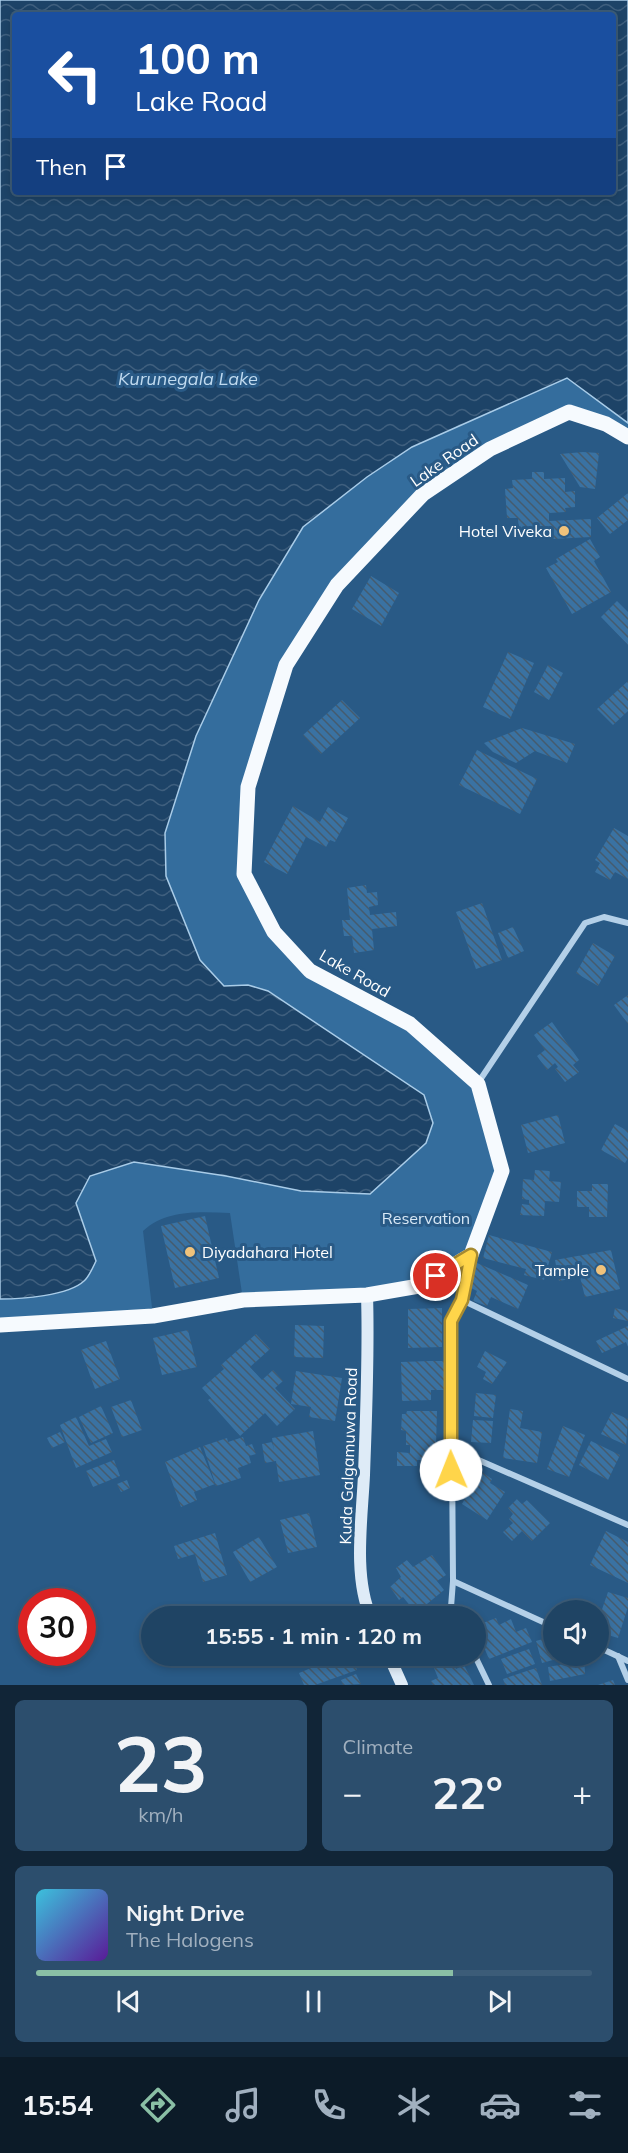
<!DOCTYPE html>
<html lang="en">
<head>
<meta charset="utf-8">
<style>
	:root { --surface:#1f4464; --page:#2c4e6d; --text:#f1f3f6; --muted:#a1b0bf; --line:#3c5c78; --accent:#8abfa5 }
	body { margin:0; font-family:Mulish,sans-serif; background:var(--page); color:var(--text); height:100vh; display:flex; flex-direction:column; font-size:22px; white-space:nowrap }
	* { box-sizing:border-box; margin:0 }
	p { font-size:20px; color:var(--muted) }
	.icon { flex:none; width:33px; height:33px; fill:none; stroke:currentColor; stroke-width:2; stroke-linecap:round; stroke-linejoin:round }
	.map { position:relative; height:1685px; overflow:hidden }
	.side { display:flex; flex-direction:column; gap:15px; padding:15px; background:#112537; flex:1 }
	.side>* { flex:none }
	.banner { position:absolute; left:12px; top:12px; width:604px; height:183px; border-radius:6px; box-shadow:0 3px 9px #0003,0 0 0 2px var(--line); background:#1a4fa0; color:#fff; overflow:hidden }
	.fabs { position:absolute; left:543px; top:1600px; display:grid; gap:12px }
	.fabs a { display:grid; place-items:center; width:66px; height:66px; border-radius:50%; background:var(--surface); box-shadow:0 3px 9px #0003,0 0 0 2px var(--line); font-size:30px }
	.speed { position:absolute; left:18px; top:1588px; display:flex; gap:12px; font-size:30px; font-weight:700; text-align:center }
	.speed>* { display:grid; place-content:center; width:78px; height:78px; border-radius:50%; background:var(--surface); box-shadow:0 3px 9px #0003,0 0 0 2px var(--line); line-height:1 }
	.speed .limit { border:9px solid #d22; background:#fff; color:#111 }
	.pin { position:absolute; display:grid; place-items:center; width:51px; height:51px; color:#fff; margin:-26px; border:3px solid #fff; border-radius:50%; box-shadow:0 2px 6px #0007 }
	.me { position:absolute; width:66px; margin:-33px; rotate:359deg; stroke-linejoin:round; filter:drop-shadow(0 0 4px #0008) }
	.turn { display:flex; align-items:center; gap:21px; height:126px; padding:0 24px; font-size:27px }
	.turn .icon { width:78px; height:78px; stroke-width:2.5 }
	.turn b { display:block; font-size:42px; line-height:51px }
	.then { display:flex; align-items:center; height:57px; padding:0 24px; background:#0003; gap:12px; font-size:22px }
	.big { font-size:45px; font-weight:700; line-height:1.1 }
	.side .card { flex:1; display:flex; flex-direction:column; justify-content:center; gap:9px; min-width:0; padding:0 21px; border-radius:9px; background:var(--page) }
	.side .dial { align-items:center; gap:0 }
	.dial b { font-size:78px; line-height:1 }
	.song { display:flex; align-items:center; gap:18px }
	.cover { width:72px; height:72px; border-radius:9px; background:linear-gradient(135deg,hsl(190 70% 55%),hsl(270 70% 35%)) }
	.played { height:6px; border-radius:3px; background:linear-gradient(90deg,var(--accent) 75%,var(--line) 75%) }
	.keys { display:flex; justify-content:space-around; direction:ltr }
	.heat { display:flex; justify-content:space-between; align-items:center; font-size:33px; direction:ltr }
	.side .tiles { flex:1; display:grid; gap:15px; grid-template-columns:1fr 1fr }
	.card:last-child { grid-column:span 2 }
	.trip { position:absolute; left:141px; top:1606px; width:345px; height:60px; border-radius:30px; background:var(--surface); box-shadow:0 3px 9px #0003,0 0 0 2px var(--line); font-weight:700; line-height:60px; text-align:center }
	.dock { display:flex; height:96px; justify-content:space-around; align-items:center; background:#0c1b28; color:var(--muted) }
	.dock .icon { width:42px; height:42px }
	.dock .on { color:var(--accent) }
	.dock b { font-size:27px; color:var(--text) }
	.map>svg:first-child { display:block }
	.green { fill:#346d9d }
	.water { fill:url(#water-waves); stroke:#a9cce8; stroke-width:1.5; fill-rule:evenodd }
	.building { fill:url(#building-back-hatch) }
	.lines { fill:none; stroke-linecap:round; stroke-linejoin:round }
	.street { stroke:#b4d0e8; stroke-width:6 }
	.secondary { stroke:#deebf7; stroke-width:12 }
	.primary { stroke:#f6fafe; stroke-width:15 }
	.route-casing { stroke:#a68a30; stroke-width:15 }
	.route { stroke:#ffd54a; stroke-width:10 }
	.poi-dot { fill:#efc27b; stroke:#295a86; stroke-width:2 }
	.labels { text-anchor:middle; stroke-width:6; stroke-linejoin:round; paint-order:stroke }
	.street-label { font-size:16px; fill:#fff; stroke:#295a86 }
	.poi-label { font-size:16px; fill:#fff; stroke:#295a86; text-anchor:end }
	.park-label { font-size:16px; fill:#d8e8f6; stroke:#295a86 }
	.water-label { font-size:18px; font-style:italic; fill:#c0daef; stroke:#295a86 }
</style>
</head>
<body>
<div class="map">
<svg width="628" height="1685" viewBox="0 0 628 1685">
	<defs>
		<pattern id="water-waves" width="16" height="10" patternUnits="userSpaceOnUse" patternTransform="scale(1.5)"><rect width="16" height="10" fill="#1d4367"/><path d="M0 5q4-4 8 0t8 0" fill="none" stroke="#3f5f7e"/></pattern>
		<pattern id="building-back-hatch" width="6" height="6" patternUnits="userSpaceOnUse" patternTransform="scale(1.5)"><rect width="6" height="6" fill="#3a72a2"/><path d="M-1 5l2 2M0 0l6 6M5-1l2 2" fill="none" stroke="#455b6e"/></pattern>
	</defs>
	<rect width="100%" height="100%" fill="#295a86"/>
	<path class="green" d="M568,377L628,423V437L568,412L423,494L337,585L286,665L248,787L244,874L274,932L310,971L410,1024L478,1084L502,1171L471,1255L419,1286L243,1300L230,1213C200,1212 167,1209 143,1231L153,1316L0,1325V1299L63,1292L96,1260L76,1202L90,1176L134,1162L226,1176L301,1191L321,1028C284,1003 271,984 224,986L200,960L166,876L165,833L196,736L259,600L303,527L367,477L412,447Z"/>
	<path class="water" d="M0,0H628V423L567,378L412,447L367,477L303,527L259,600L196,736L165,833L166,876L200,960L224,986L248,985L268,991L424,1095L433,1123L426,1143L370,1194L301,1191L226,1176L134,1162L90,1176L76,1203L96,1261C93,1267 89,1277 84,1281C68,1296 21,1299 0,1299ZM15,15H614V192H15Z"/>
	<g class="building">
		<polygon points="583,452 599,453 595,489 580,487 560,454"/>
		<polygon points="532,472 544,472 544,479 565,478 565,492 575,491 575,507 565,508 566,512 549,513 549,521 591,519 591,537 535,540 534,534 519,534 518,518 507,518 505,489 513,488 512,480 532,479"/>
		<polygon points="628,493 628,520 610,534 597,518"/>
		<polygon points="590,539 600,557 594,561 611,592 572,614 546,568 558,562 556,559"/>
		<polygon points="371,576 399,593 381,626 352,609"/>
		<polygon points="617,601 628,612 628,645 601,617"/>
		<polygon points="508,652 534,663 510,719 483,707"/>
		<polygon points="548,665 563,673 549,700 534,692"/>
		<polygon points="628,681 628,711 613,725 597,709"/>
		<polygon points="342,700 360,718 321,754 303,735"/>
		<polygon points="522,728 575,744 567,763 535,751 516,763 493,752 484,743"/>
		<polygon points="477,750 537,779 520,814 459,785"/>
		<polygon points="293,806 320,822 328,807 348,818 335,842 330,840 326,847 306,837 287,874 264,862"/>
		<polygon points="614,828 628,836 628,879 615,872 610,880 595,872 600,863 595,860"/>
		<polygon points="366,885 367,893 377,892 378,905 369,907 370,915 396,912 397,926 372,929 374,950 354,953 352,936 344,936 342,920 350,920 347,888"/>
		<polygon points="482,903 502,960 476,969 456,912"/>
		<polygon points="513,927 524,951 508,958 498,933"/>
		<polygon points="593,943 615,956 598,986 576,973"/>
		<polygon points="628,995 628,1024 614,1005"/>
		<polygon points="552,1022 579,1060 573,1065 579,1072 565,1082 555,1069 558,1067 555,1063 547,1070 537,1056 545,1050 534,1035"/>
		<polygon points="558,1115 565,1143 528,1153 521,1125"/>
		<polygon points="615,1124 628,1131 628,1158 625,1163 601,1150"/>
		<polygon points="535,1170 550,1171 549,1181 561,1182 559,1202 545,1201 544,1216 520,1215 522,1204 529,1205 529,1200 522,1199 523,1179 534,1180"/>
		<polygon points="592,1184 608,1184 607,1217 589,1217 589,1207 577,1207 577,1191 592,1191"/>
		<polygon points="205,1216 219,1278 175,1288 161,1226"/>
		<polygon points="489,1235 552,1252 544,1280 524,1275 526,1269 483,1258"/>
		<polygon points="611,1250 620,1289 585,1297 580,1277 559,1281 555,1260"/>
		<polygon points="477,1263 528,1285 518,1309 491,1297 487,1306 473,1301 477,1291 467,1286"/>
		<polygon points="442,1308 442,1347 408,1348 408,1309"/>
		<polygon points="615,1308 628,1311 628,1321 613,1318"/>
		<polygon points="295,1325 324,1326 323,1358 294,1357"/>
		<polygon points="628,1326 628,1347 626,1342 602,1353 596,1341"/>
		<polygon points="188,1330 197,1367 162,1375 153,1338"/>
		<polygon points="256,1334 270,1349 250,1367 262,1380 273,1370 283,1381 275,1388 295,1409 277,1426 265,1413 240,1436 208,1400 211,1398 202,1388 224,1369 221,1365"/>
		<polygon points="106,1341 120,1379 95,1389 81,1350"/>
		<polygon points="485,1351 507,1362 492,1384 483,1379 486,1372 477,1367"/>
		<polygon points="430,1361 444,1361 445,1390 431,1390 431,1400 402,1401 401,1362"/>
		<polygon points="296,1371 342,1378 335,1421 309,1417 311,1407 291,1404"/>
		<polygon points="476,1393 496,1395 493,1418 474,1416"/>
		<polygon points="131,1400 142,1430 122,1437 111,1407"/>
		<polygon points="101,1406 113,1433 91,1443 79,1417"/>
		<polygon points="510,1409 523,1411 520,1428 542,1432 537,1463 503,1458"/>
		<polygon points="407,1411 437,1411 436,1445 431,1445 431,1460 417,1460 417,1466 397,1466 397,1452 410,1453 410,1445 406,1445 406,1431 401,1430 402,1414 406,1414"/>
		<polygon points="612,1412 628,1419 626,1445 601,1434"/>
		<polygon points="76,1417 89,1446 106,1439 112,1452 76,1468 60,1425"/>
		<polygon points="473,1420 493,1421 491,1443 471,1442"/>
		<polygon points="563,1426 585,1435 569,1477 547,1469"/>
		<polygon points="313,1431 320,1475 279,1482 276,1461 265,1463 262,1444 272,1442 274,1450 272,1438"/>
		<polygon points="60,1432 65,1442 52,1448 47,1438"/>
		<polygon points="243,1437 246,1446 252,1444 256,1454 249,1456 251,1463 238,1468 241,1478 216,1486 203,1446 227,1438 228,1442"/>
		<polygon points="591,1441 620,1455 608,1480 579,1465"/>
		<polygon points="200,1447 215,1484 194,1492 197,1500 181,1507 165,1462"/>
		<polygon points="114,1460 120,1476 93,1487 86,1471"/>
		<polygon points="480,1471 492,1479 490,1483 505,1492 487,1520 462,1504"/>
		<polygon points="127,1480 130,1488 121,1492 117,1484"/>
		<polygon points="517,1499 522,1504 527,1500 550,1523 532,1541 522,1531 512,1541 503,1532 513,1523 509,1519 513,1514 508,1508"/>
		<polygon points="309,1513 317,1547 288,1553 280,1520"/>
		<polygon points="606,1531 628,1542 628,1583 590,1565"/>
		<polygon points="215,1533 227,1575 203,1582 195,1554 178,1559 174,1546"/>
		<polygon points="259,1537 277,1567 250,1582 233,1552"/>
		<polygon points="432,1555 446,1575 437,1581 444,1590 416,1613 403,1597 399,1600 390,1587 401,1577 396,1568 407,1560 413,1567"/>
		<polygon points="608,1592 628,1598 628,1607 618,1638 598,1632 598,1621"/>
		<polygon points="439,1609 443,1617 424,1617"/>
		<polygon points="496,1618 499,1625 511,1619 516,1632 526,1628 532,1642 489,1659 478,1633 486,1630 483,1623"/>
		<polygon points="546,1638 549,1648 554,1647 554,1656 564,1657 542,1663 536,1641"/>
		<polygon points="529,1649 535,1664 507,1674 501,1659"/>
		<polygon points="292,1656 311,1656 295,1663"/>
		<polygon points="329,1656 360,1656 353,1659 357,1670 315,1685 304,1685 299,1673 330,1660"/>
		<polygon points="409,1656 444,1656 427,1664 424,1659 413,1665"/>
		<polygon points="575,1656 584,1656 585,1674 550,1681 548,1667 576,1662"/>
		<polygon points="451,1659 456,1669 464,1665 474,1685 433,1685 431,1681 438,1678 434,1668"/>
		<polygon points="536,1668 542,1685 505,1685 503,1679"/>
		<polygon points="356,1674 361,1684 343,1685 341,1680"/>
		<polygon points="613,1680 615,1685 598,1685"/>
	</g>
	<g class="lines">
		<g class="street">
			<polyline points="478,1083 585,923 604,917 628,923"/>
			<polyline points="470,1257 462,1300 628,1379"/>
			<polyline points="462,1300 451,1321 453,1581 554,1627"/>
			<polyline points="451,1448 628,1525"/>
			<polyline points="453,1581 451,1607 456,1617"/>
			<polyline points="598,1647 628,1661"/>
			<polyline points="475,1656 489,1685"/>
			<polyline points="618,1656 628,1680"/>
		</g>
		<g class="secondary">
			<path d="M367,1295C369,1355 366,1415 364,1475C362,1518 353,1578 371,1617"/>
			<polyline points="389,1656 402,1685"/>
		</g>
		<polyline class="primary" points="0,1325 153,1316 243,1300 367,1295 419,1286 471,1255 502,1171 478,1084 410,1024 310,971 274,932 244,874 248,787 286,665 337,585 423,494 490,449 569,412 606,424 628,437"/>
	</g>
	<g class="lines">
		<g class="route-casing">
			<polyline id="route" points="436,1276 471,1255 462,1300 451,1321 451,1470"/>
		</g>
		<use href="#route" class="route"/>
	</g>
	<g class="poi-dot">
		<circle cx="564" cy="531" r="6"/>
		<circle cx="190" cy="1252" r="6"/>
		<circle cx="601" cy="1270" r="6"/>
	</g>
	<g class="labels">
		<g class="street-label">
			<text transform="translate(444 460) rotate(-35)" y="6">Lake Road</text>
			<text transform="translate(355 973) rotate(30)" y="6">Lake Road</text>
			<text transform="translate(348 1456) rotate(-88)" y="6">Kuda Galgamuwa Road</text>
		</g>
		<g class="poi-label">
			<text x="552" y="537">Hotel Viveka</text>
			<text x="202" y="1258" text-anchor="start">Diyadahara Hotel</text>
			<text x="589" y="1276">Tample</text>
		</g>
		<g class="park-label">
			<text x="426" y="1224">Reservation</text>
		</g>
		<g class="water-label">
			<text x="188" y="385">Kurunegala Lake</text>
		</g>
	</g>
</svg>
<div class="fabs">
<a><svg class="icon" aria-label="sound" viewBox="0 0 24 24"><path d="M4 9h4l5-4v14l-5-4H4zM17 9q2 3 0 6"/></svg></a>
</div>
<div class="speed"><div class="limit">30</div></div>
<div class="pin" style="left:436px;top:1276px;background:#d93025"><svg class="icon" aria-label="arrive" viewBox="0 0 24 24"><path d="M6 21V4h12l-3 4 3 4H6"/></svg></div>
<svg class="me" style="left:451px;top:1470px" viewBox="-20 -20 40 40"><circle r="19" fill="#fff"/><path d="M0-13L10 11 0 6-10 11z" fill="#ffd54a"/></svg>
<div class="trip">15:55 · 1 min · 120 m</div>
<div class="banner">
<div class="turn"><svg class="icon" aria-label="left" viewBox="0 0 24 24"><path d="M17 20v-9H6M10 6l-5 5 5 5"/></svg><div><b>100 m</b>Lake Road</div></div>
<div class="then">Then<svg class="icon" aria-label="arrive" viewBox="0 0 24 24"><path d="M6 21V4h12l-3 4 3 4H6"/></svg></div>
</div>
</div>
<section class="side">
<div class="tiles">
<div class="card dial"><b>23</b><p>km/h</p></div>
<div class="card"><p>Climate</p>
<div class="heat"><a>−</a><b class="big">22°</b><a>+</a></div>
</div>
<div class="card">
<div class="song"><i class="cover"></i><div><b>Night Drive</b><p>The Halogens</p></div></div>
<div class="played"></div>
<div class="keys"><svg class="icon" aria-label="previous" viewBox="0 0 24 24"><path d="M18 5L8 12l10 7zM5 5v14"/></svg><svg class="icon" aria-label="pause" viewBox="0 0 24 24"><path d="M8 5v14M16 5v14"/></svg><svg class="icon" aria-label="next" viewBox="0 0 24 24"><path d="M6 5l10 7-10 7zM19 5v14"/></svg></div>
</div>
</div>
</section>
<nav class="dock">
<b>15:54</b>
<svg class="icon on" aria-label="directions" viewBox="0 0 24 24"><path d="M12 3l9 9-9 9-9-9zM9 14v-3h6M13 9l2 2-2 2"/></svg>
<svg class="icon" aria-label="music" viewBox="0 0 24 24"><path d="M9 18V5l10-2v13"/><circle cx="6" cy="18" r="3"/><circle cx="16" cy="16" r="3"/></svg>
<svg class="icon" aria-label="phone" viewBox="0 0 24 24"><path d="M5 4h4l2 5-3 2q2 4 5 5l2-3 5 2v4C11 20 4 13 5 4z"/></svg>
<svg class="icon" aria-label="climate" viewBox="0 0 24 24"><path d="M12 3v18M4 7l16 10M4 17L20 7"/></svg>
<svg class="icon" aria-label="car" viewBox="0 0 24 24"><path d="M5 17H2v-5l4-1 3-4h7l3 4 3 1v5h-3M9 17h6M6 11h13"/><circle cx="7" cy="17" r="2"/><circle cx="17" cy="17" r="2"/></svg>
<svg class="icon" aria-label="filters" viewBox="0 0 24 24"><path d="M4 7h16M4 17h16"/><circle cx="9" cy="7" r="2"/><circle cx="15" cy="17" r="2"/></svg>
</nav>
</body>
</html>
